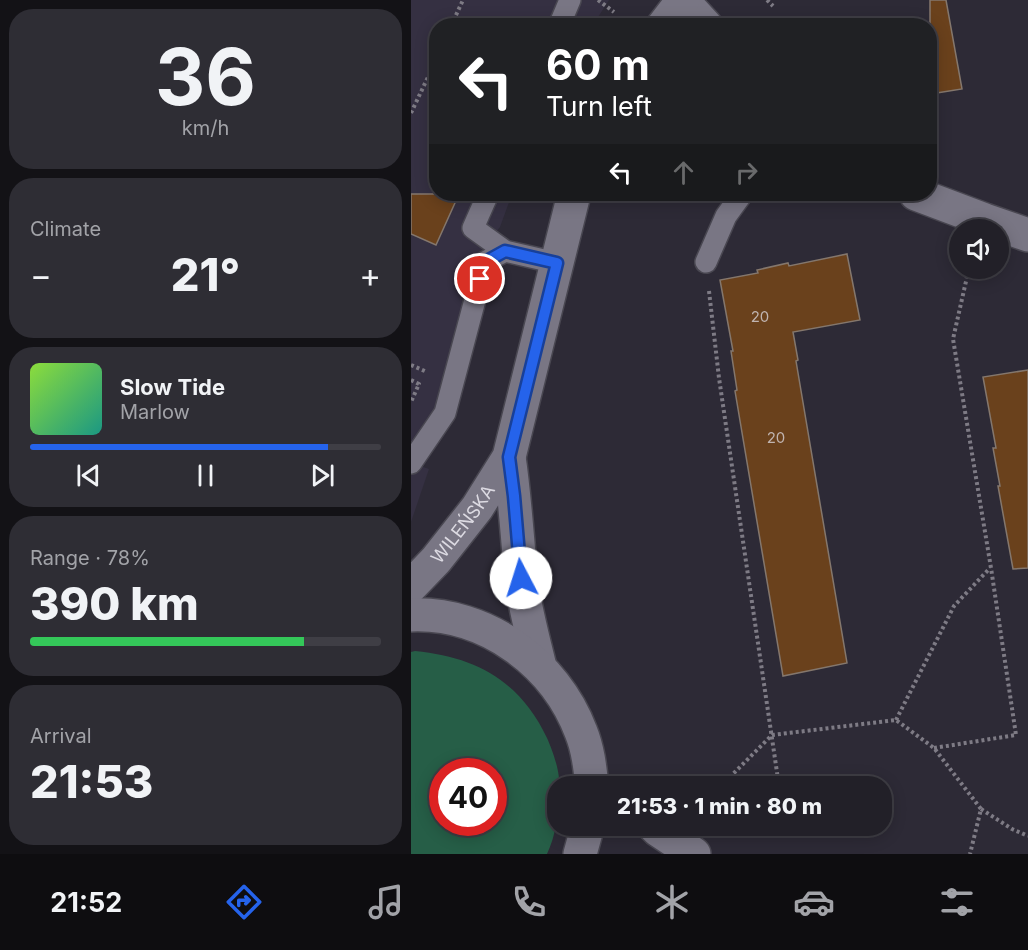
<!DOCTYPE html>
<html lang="en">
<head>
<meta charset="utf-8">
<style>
	:root { --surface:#222028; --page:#2e2d34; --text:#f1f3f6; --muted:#a2a3a8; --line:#3f3e45; --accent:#2563eb }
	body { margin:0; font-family:Inter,sans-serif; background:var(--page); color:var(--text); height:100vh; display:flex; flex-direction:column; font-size:22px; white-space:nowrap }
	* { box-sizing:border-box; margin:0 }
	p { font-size:20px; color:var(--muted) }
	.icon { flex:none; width:33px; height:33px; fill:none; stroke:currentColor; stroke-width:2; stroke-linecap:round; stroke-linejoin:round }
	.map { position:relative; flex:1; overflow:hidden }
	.panel { display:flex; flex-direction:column; gap:9px; padding:9px; background:#131216; width:411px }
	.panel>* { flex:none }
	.guide { position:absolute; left:18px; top:18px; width:508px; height:183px; border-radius:24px; box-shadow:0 3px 15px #0003,0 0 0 2px var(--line); background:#202124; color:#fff; overflow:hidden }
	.buttons { position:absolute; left:538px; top:219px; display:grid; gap:12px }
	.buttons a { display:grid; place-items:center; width:60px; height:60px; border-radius:50%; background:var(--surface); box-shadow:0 3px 15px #0003,0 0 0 2px var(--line); font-size:30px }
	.speed { position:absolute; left:18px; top:758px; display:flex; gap:12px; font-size:30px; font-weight:700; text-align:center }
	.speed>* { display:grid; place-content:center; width:78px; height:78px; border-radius:50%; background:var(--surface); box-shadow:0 3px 15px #0003,0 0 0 2px var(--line); line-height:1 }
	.speed .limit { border:9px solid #d22; background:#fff; color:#111 }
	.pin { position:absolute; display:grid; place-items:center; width:51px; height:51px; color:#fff; margin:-26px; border:3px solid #fff; border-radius:50%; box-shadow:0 2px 6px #0007 }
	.me { position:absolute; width:66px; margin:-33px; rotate:355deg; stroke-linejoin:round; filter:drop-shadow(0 0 4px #0008) }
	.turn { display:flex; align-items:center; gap:21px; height:126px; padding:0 18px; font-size:27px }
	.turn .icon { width:78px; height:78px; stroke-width:2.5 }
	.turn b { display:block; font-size:42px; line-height:51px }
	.lanes { display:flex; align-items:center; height:57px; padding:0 18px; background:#0003; justify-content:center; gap:30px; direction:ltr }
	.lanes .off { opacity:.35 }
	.big { font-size:45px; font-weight:800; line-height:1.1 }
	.panel .widget { flex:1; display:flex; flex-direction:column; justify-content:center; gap:9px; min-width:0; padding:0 21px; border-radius:24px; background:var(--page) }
	.panel .dial { align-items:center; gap:0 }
	.dial b { font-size:78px; line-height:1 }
	.song { display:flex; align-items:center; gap:18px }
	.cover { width:72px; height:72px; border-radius:9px; background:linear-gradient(135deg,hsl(90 70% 55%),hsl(170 70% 35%)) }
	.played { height:6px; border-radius:3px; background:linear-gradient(90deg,var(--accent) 85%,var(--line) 85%) }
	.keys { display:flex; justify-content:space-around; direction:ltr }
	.heat { display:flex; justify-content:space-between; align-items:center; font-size:33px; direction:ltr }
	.charge { height:9px; border-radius:4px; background:linear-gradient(90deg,#34c759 78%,var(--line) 0) }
	.trip { position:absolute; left:136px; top:776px; width:345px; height:60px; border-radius:24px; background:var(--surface); box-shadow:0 3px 15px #0003,0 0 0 2px var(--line); font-weight:800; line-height:60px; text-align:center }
	.tabs { display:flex; height:96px; justify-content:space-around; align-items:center; background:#0e0d10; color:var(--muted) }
	.tabs .icon { width:42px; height:42px }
	.tabs .active { color:var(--accent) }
	.tabs b { font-size:27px; color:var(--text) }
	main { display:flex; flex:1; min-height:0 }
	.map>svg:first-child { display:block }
	.built { fill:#353042 }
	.green { fill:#265e47; fill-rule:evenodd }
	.building { fill:#6a411c; stroke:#84776d; stroke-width:1.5 }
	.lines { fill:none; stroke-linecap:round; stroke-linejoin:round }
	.lane-casing { stroke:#494751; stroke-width:24 }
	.street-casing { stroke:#494751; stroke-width:36 }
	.secondary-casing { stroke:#494751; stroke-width:36 }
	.path { stroke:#7e7b85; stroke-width:4; stroke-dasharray:3 3; stroke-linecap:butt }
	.lane { stroke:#797684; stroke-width:21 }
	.street { stroke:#797684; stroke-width:33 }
	.secondary { stroke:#797684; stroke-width:33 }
	.route-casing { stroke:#184099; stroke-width:15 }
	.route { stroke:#2563eb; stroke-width:10 }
	.labels { text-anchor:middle; stroke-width:6; stroke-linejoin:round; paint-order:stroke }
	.number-label { font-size:15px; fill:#c0b4b0 }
	.street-label { font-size:18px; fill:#dcdae2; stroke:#23212c }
</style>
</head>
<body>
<main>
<section class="panel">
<div class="widget dial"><b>36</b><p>km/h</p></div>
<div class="widget"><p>Climate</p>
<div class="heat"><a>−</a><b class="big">21°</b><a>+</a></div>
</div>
<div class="widget">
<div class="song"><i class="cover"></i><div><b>Slow Tide</b><p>Marlow</p></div></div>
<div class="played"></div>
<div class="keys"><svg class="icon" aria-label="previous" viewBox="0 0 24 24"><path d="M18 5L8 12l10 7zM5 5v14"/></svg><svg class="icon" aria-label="pause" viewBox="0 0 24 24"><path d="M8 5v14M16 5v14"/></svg><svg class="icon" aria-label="next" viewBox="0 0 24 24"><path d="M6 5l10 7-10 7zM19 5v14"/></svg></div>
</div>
<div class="widget"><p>Range · 78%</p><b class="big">390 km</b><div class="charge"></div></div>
<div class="widget"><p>Arrival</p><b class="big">21:53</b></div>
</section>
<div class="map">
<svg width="617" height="854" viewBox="0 0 617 854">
	<rect width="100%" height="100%" fill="#2d2a36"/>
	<g class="built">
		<polygon points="0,0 198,0 182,25 26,26 26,194 101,194 89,227 67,254 24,413 0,448"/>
		<polygon points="0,463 18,469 0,522"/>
	</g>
	<path class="green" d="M4,651C65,657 109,681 136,738C141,749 149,771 148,783C148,785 147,791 147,795C147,816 145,835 136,854H0V652ZM32,771H82V822H32Z"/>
	<g class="building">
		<polygon points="519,0 535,0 551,89 519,94"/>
		<polygon points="0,194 48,194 25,245 0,234"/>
		<polygon points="436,254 449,320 382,332 387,360 385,361 436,663 372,676 324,391 326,390 320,351 322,351 309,280 347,273 346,270 377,263 378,266"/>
		<polygon points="617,370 617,568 602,569 587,486 589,486 582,448 585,448 572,377"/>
	</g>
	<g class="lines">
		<g class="lane-casing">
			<g id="lane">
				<polyline points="148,26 159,0"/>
				<polyline points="77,194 62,228 94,251 146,263"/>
				<polyline points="295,262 315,216 331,194"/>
				<polyline points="0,463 34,413 74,262 94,251"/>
			</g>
		</g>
		<g class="street-casing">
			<g id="street">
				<polyline points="272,1 295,26"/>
				<polyline points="505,194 574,220 617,235"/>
			</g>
		</g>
		<g class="secondary-casing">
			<g id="secondary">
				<polyline points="252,26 272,0"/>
				<path d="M98,457C104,497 106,536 110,576C113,607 122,637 129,667"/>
				<path id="s1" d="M0,586L25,560L66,508L98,457L163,194"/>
				<path d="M0,615C75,612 144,663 170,732C177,749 179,768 181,786"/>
				<polyline points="242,825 247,830 283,854"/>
				<polyline points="169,854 177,825"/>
			</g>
		</g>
		<g class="path">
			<polyline points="187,0 203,12"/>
			<polyline points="356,0 362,6"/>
			<polyline points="40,26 52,0"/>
			<polyline points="0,113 26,58"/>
			<polyline points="298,291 308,378 368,786"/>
			<polyline points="0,365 16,372"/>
			<polyline points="0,380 8,384 0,402"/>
			<polyline points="485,720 543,606 579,568"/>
			<polyline points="523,748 605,735 580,568 542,339 558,268"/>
			<polyline points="310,786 361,735 485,720 523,748 570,809 559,854"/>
			<polyline points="570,809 601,829 617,836"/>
		</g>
		<use href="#lane" class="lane"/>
		<use href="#street" class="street"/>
		<use href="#secondary" class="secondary"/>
	</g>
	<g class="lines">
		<g class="route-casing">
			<polyline id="route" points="69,279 74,262 94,251 146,263 98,457 103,496 110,578"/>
		</g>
		<use href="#route" class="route"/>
	</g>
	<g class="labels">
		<g class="number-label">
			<text x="349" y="322">20</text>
			<text x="365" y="443">20</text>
		</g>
		<g class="street-label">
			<text dy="6" stroke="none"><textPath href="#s1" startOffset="81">WILEŃSKA</textPath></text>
		</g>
	</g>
</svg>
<div class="buttons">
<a><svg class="icon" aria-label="sound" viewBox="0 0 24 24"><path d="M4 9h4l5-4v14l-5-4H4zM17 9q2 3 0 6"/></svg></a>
</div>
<div class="speed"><div class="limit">40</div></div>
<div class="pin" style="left:69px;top:279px;background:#d93025"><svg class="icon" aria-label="arrive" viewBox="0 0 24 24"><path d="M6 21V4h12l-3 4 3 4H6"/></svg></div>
<svg class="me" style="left:110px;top:578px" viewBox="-20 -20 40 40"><circle r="19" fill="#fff"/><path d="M0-13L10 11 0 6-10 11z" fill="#2563eb"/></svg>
<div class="trip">21:53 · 1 min · 80 m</div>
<div class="guide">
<div class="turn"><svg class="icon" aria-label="left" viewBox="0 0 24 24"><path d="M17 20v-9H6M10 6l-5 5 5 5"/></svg><div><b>60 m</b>Turn left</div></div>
<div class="lanes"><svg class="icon" aria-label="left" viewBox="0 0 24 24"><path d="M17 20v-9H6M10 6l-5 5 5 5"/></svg><svg class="icon off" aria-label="ahead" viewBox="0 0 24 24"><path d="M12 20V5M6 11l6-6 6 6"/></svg><svg class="icon off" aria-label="right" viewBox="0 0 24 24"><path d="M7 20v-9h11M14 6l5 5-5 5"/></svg></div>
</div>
</div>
</main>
<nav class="tabs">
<b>21:52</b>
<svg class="icon active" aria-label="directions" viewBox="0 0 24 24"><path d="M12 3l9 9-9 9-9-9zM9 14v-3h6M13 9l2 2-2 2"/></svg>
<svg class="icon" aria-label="music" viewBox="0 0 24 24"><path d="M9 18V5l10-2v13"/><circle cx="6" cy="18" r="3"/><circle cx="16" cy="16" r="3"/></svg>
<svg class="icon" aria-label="phone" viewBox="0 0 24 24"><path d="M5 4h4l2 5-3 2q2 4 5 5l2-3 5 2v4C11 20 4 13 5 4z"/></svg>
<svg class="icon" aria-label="climate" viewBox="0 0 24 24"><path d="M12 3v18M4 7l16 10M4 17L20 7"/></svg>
<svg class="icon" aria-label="car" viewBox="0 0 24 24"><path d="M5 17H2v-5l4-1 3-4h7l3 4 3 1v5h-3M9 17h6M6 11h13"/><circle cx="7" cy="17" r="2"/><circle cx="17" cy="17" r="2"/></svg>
<svg class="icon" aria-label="filters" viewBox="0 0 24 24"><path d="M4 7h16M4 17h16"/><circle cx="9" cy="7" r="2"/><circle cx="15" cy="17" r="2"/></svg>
</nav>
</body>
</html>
